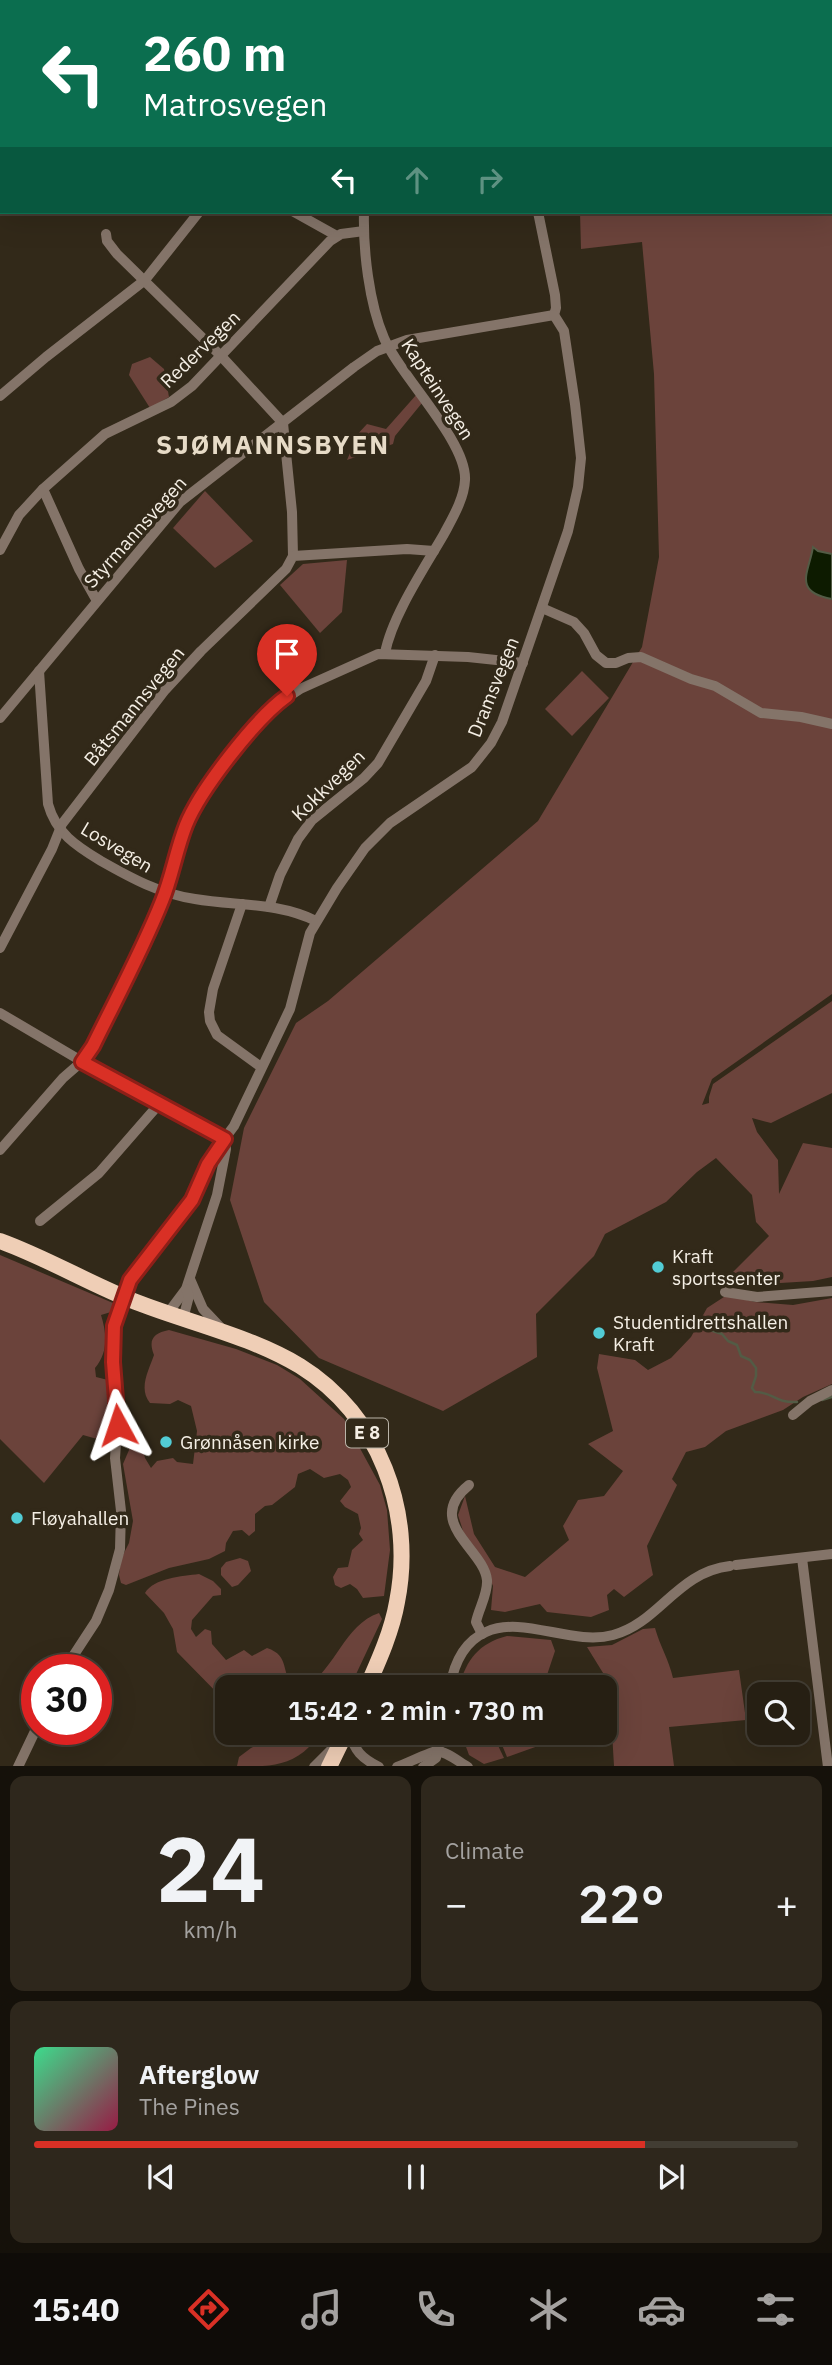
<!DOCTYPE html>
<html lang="en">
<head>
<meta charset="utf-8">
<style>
	:root { --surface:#261f13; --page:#2e271c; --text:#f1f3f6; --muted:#a4a2a0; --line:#423d33; --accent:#d93025 }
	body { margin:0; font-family:"IBM Plex Sans",sans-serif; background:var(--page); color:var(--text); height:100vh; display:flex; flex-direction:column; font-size:26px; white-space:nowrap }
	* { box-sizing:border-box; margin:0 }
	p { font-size:23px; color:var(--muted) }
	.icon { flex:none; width:38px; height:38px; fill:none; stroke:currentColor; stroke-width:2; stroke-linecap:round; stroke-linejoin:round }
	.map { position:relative; height:1766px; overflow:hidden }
	.panel { display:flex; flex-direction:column; gap:10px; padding:10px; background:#15110a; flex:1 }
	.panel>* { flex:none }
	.banner { position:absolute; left:0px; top:0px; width:833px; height:214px; box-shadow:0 7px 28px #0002,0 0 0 2px var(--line); background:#0b6e4f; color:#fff; overflow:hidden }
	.tools { position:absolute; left:747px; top:1682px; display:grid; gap:14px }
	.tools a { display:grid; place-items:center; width:63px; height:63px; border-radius:14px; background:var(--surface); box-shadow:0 7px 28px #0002,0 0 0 2px var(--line); font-size:35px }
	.speed { position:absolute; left:21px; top:1654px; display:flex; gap:14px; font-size:35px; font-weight:700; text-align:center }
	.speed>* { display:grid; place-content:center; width:91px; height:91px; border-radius:50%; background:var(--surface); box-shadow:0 7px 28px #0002,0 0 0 2px var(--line); line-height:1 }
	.speed .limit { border:10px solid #d22; background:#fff; color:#111 }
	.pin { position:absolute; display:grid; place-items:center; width:60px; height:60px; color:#fff; margin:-72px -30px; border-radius:50% 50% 50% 0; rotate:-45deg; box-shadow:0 0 7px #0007 }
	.pin .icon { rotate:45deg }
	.me { position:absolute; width:77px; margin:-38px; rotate:355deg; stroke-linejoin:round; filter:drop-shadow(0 0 5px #0008) }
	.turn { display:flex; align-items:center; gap:24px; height:147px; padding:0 28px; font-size:32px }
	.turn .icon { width:91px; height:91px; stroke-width:2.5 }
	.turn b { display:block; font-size:49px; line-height:60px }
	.lanes { display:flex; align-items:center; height:66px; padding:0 28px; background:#0003; justify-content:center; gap:35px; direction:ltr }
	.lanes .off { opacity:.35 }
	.big { font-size:52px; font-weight:600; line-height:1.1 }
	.panel .card { flex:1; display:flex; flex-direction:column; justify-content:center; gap:10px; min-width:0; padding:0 24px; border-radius:14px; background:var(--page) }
	.panel .dial { align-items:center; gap:0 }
	.dial b { font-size:91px; line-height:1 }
	.song { display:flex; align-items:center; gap:21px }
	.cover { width:84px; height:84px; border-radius:10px; background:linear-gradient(135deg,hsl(150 70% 55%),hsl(340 70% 35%)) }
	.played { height:7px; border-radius:4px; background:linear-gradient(90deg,var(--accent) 80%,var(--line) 80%) }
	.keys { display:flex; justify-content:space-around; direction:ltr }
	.heat { display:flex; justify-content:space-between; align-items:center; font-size:38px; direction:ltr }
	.panel .tiles { flex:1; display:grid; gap:10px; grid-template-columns:1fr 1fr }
	.card:last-child { grid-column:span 2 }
	.trip { position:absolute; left:215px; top:1675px; width:402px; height:70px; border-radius:14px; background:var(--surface); box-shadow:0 7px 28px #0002,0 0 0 2px var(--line); font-weight:600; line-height:70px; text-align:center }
	.dock { display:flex; height:112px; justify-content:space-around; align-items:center; background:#0f0c08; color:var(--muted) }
	.dock .icon { width:49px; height:49px }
	.dock .on { color:var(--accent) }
	.dock b { font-size:32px; color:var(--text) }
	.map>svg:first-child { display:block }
	.green { fill:#6b433b }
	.water { fill:#0d1b00; stroke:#535b45; stroke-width:2 }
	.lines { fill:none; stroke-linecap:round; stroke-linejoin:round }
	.stream { stroke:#535b45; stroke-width:2.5 }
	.minor { stroke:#847469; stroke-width:10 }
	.trunk { stroke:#efceb6; stroke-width:16 }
	.minor-bridge { stroke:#847469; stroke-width:10 }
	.route-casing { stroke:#8d1f18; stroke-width:18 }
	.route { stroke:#d93025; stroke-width:12 }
	.poi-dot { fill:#52ccd5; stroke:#322919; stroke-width:2.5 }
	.labels { text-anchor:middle; stroke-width:7; stroke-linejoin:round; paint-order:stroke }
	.shield { fill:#322919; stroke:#bab4a8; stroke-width:2 }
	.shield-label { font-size:18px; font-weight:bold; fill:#f5efe5 }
	.street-label { font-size:19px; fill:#f5efe5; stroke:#322919 }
	.poi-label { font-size:19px; fill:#f5efe5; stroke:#322919; text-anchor:start }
	.district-label { font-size:26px; font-weight:bold; letter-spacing:2px; fill:#e7dbc7; stroke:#322919 }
</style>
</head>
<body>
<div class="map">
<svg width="832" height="1767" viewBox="0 0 832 1767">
	<rect width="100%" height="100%" fill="#322919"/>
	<g class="green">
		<path d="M571,0H832V554L818,551L813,547C809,574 793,592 832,599V994L712,1079L702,1105L709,1103V1097L713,1084L832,1001V1093L771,1123L752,1118L757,1132L778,1160L779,1194L803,1143L832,1148V1277L813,1281L764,1284L733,1272L769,1236L756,1222L752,1195L716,1158L697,1172L666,1202L605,1234L594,1256L536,1314L537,1357L443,1411L319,1358L264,1302L230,1200L244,1128L296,1023L328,1001L538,821L642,647L659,557L654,374L642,242L581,249L580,212H831V2Z"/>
		<polygon points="150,357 164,369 169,397 150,408 129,375 132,364"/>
		<polygon points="417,394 422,403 395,436 393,444 347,460 354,444 354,438 367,424 386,429"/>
		<polygon points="205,491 253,541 215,568 173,528"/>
		<polygon points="347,560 342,612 320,633 280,585 303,564"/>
		<polygon points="582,671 609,698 572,736 545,709"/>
		<path d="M0,1255L113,1303L111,1312L101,1315C107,1334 108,1353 95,1368L96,1377L108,1380L112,1410L111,1443L83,1435L44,1483L0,1439Z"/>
		<polygon points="727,1295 755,1302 793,1305 832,1298 832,1384 803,1397 783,1410 726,1431 705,1447 686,1452 672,1479 677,1485 647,1546 653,1575 624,1597 614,1589 607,1595 609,1610 591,1617 547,1612 540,1604 505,1612 491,1610 493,1586 482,1561 465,1537 458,1515 465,1496 474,1534 495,1567 525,1577 569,1540 563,1526 578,1500 604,1496 623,1471 588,1444 613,1431 597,1368 599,1354 635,1360 648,1370 671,1358 691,1337 707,1308"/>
		<path d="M169,1330L236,1349L277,1365L300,1379L344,1419L380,1485L387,1510L390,1550L384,1596L363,1598L357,1589L350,1584L341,1588L335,1585L333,1577L338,1568L348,1567L352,1550L363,1540L359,1534L361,1528L358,1514L345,1507L340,1501L351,1487L348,1480L340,1474L324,1478L310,1469L298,1474L295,1487L272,1505L265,1506L255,1514V1531L249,1536L242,1530L233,1531L226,1543L225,1551L209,1559L169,1568L126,1585L121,1583L119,1575L121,1559L129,1543L133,1521L123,1464L129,1450L131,1431H138L145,1458L151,1468L157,1461L173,1458L177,1462L193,1464L197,1431L191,1406L178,1400L170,1404L150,1403C138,1388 149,1370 154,1355C148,1340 153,1333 169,1330Z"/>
		<polygon points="240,1558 248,1561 251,1571 238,1585 232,1587 221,1575 221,1568 226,1562"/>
		<path d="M199,1574L213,1581L221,1589V1595L213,1596L192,1620L191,1629L196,1637L205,1629L211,1631L212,1644L226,1660L244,1650L252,1656L267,1648C291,1656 280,1673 294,1687H228L227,1703L177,1652L173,1629L164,1613L145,1593C154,1578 182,1576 199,1574Z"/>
		<path d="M379,1613L382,1619L350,1687H306C336,1668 344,1625 379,1613Z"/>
		<path d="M655,1628C660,1646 669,1660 673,1678L739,1670L746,1720L669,1727L674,1766H614L612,1732L606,1693L608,1681L587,1647L612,1645L643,1629Z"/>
		<path d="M507,1636L551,1640L555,1651L543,1687H459C466,1660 479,1643 507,1636Z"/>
		<path d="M268,1733H302L308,1739L309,1747C289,1767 264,1767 237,1766L239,1757L251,1748L272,1738Z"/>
		<polygon points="461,1733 492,1733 504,1758 484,1764 469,1755"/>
		<polygon points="497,1733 512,1733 537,1741 538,1746 507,1757"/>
	</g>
	<path class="water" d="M813,547L818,551L832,554V599C792,592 809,572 813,547Z"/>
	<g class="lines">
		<g class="stream">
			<path d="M705,1321L710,1330L722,1334L728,1341L737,1345L741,1356L750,1360L756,1368V1376L752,1388L755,1392C774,1392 774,1403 797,1402"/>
			<polyline points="822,1400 832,1397"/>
		</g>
		<g class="minor">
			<polyline points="291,0 294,2"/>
			<polyline points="420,0 421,2"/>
			<polyline points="225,2 226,0"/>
			<polyline points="359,2 361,0"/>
			<polyline points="509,2 509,0"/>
			<polyline points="294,212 337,236"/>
			<path d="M364,212C363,250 369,303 384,338C400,376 467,441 465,480C464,499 453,517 444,534C425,567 392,616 385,653"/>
			<polyline points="538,212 555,295 556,308 554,315"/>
			<polyline points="106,234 107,241 117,254 221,356 283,423 292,512 293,556"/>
			<polyline points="0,396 46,357 145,280 199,212"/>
			<polyline points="43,489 79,569 97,601"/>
			<polyline points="0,550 19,515 43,489 105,434 171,402 192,386 330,241 341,234 364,231"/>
			<polyline points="542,608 574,622 584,633 596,655 606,663 616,663 628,658 641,657 691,679 715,686 761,713 801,717 832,724"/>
			<path d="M39,671L48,804C56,833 76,846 101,861C131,878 160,894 195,899C236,906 278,902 316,921"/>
			<polyline points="0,718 180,502 354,367 377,351 407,340 554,315"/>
			<polyline points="242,904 213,989 209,1012 210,1021 217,1035 261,1067"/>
			<polyline points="269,907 280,875 298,839 312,820 364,778 378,763 426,681 435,655"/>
			<polyline points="0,948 52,849 62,824 165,690 201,651 286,569 293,556 407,549 434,551"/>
			<polyline points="0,1013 117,1082 225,1139"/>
			<polyline points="0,1150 63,1078 86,1058 162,902 191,814 234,753 271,708 300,689 378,654 468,657 523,663"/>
			<polyline points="40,1221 99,1173 160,1103"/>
			<polyline points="190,1279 203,1309 222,1329"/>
			<polyline points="130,1280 192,1200 216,1150 234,1126 290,1009 310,933 337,888 365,848 390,823 472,767 491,743 502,722 568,531 578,487 581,458 575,404 564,331 554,315"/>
			<polyline points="725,1292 757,1297 832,1291"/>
			<polyline points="168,1313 186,1289 217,1195 226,1149 225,1139"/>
			<polyline points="183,1319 189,1296 186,1289"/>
			<polyline points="793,1415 810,1401 832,1390"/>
			<path d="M469,1485C423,1522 484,1549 487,1580C488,1594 479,1608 476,1622L482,1634"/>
			<polyline points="802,1558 828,1767"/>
			<polyline points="736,1565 832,1554"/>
			<polyline points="64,1670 96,1621 109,1590 120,1549 121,1511 115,1458 118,1416 113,1356 114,1326 118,1314"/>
			<path d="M450,1687C454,1664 463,1642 486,1632C523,1615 572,1646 613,1635C659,1623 677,1572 730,1566"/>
			<path d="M349,1732C355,1751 361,1758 379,1767"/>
			<polyline points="18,1767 37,1727"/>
			<polyline points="314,1767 336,1745"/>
			<path d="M397,1767C405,1764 433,1751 436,1751C446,1751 459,1762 468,1767"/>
			<polyline points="423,1767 436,1758 442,1732"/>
		</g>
		<g class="trunk">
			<path d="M0,1241C47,1258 90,1284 136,1302C190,1323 250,1336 300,1366C379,1415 415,1512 397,1602C392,1631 379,1660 367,1687"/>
			<polyline points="329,1767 346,1732"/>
		</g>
		<polyline class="minor-bridge" points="118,1314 130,1280"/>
	</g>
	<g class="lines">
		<g class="route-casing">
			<path id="route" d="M118,1425L113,1362L114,1326L130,1280L192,1200L208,1164L225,1139L82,1062L93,1046C116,999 143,949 162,901C172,877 176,850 186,825C200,790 256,718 287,696"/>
		</g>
		<use href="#route" class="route"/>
	</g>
	<g class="poi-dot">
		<circle cx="658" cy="1267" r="7"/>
		<circle cx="599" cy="1333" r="7"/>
		<circle cx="166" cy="1442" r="7"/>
		<circle cx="17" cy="1518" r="7"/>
	</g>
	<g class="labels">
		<rect class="shield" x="346" y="1418.5" width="42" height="29" rx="5"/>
		<g class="shield-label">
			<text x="367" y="1439">E 8</text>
		</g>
		<g class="street-label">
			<text transform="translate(200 349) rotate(-44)" y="7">Redervegen</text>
			<text transform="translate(438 389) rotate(57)" y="7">Kapteinvegen</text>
			<text transform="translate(135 532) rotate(-48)" y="7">Styrmannsvegen</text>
			<text transform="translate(493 687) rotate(-68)" y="7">Dramsvegen</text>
			<text transform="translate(134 706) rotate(-51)" y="7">Båtsmannsvegen</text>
			<text transform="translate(328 785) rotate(-44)" y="7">Kokkvegen</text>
			<text transform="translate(117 847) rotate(31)" y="7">Losvegen</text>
		</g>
		<g class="poi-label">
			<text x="672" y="1263">Kraft<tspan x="672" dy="22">sportssenter</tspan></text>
			<text x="613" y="1329">Studentidrettshallen<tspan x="613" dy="22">Kraft</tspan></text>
			<text x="180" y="1449">Grønnåsen kirke</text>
			<text x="31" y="1525">Fløyahallen</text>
		</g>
		<g class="district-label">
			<text x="273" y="454">SJØMANNSBYEN</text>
		</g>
	</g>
</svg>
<div class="tools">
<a><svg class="icon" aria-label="search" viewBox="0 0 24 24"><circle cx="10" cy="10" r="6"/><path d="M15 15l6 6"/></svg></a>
</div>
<div class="speed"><div class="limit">30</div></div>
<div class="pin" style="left:287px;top:696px;background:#d93025"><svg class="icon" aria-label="arrive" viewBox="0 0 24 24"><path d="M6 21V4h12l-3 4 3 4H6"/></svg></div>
<svg class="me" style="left:118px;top:1425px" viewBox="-20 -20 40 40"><path d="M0-17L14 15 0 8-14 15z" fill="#d93025" stroke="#fff" stroke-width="4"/></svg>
<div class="trip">15:42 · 2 min · 730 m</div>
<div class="banner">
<div class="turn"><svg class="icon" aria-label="left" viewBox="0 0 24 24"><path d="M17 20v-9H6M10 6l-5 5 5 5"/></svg><div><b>260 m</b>Matrosvegen</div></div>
<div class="lanes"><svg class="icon" aria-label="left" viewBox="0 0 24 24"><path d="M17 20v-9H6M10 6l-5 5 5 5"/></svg><svg class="icon off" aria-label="ahead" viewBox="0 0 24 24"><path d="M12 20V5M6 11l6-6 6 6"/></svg><svg class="icon off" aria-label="right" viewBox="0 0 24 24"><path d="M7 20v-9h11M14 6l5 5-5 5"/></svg></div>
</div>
</div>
<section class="panel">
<div class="tiles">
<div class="card dial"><b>24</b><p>km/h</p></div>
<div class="card"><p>Climate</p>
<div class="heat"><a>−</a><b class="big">22°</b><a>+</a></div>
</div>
<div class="card">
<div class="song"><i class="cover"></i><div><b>Afterglow</b><p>The Pines</p></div></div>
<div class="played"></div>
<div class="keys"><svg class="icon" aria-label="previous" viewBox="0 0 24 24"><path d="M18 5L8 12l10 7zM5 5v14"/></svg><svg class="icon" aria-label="pause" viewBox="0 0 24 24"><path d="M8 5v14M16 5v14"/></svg><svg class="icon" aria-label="next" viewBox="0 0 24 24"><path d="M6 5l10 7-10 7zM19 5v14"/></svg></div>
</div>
</div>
</section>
<nav class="dock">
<b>15:40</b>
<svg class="icon on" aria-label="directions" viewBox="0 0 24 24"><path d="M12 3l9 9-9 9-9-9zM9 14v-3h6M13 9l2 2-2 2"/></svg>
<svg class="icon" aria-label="music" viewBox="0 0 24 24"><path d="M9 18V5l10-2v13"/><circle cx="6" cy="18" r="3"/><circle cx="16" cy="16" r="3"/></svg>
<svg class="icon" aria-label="phone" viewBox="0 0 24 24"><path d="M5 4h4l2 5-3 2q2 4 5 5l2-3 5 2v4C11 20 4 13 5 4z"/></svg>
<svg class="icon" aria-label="climate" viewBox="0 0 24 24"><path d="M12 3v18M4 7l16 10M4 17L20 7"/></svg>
<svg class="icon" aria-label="car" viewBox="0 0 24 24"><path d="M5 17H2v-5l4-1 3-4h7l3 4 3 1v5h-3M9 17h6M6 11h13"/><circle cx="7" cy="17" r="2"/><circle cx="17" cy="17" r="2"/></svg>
<svg class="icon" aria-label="filters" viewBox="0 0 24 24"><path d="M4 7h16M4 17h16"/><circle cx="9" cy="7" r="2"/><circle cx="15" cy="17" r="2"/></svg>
</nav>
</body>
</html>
